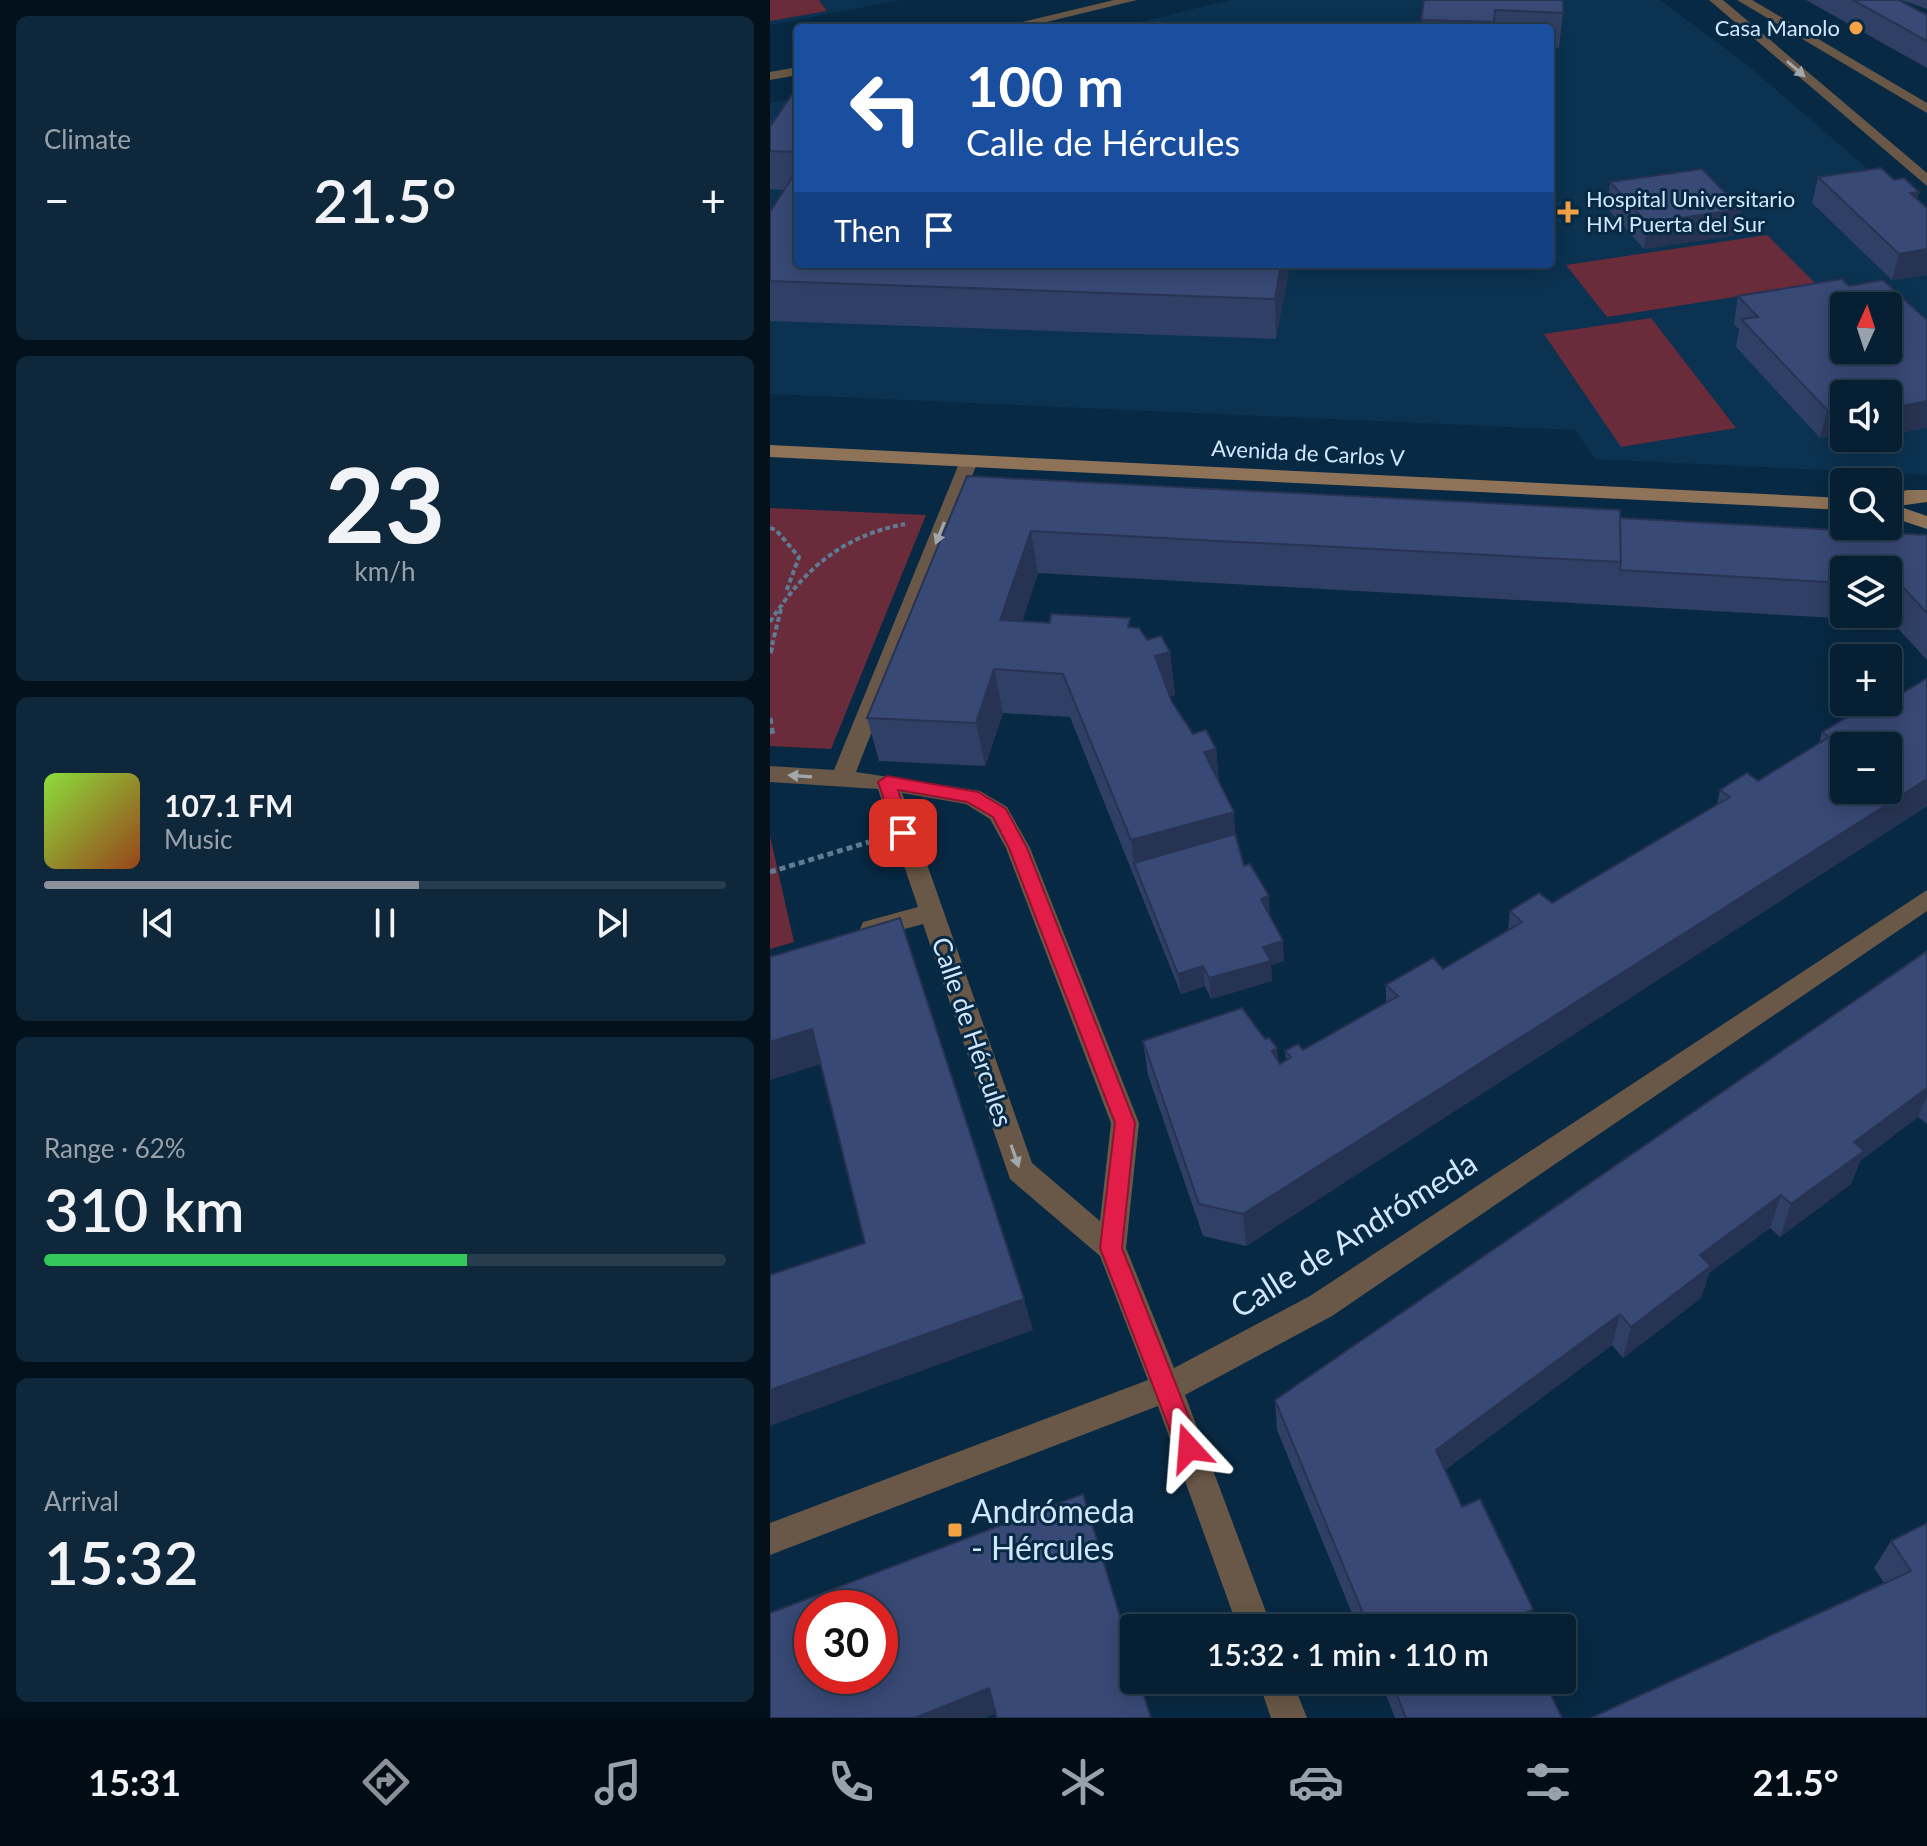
<!DOCTYPE html>
<html lang="en">
<head>
<meta charset="utf-8">
<style>
	:root { --surface:#061f32; --page:#0f273a; --text:#f1f3f6; --muted:#98a2ac; --line:#273d4d; --accent:#8c9099 }
	body { margin:0; font-family:Lato,sans-serif; background:var(--page); color:var(--text); height:100vh; display:flex; flex-direction:column; font-size:30px; white-space:nowrap }
	* { box-sizing:border-box; margin:0 }
	p { font-size:26px; color:var(--muted) }
	.icon { flex:none; width:44px; height:44px; fill:none; stroke:currentColor; stroke-width:2; stroke-linecap:round; stroke-linejoin:round }
	.map { position:relative; flex:1; overflow:hidden }
	.sheet { display:flex; flex-direction:column; gap:16px; padding:16px; background:#03111c; width:770px }
	.sheet>* { flex:none }
	.guide { position:absolute; left:24px; top:24px; width:760px; height:244px; border-radius:8px; box-shadow:0 4px 20px #0003,0 0 0 2px var(--line); background:#1a4fa0; color:#fff; overflow:hidden }
	.needle { width:52px; rotate:3deg }
	.controls { position:absolute; left:1060px; top:292px; display:grid; gap:16px }
	.controls a { display:grid; place-items:center; width:72px; height:72px; border-radius:8px; background:var(--surface); box-shadow:0 4px 20px #0003,0 0 0 2px var(--line); font-size:40px }
	.speed { position:absolute; left:24px; top:1590px; display:flex; gap:16px; font-size:40px; font-weight:700; text-align:center }
	.speed>* { display:grid; place-content:center; width:104px; height:104px; border-radius:50%; background:var(--surface); box-shadow:0 4px 20px #0003,0 0 0 2px var(--line); line-height:1 }
	.speed .limit { border:12px solid #d22; background:#fff; color:#111 }
	.pin { position:absolute; display:grid; place-items:center; width:68px; height:68px; color:#fff; margin:-34px; border-radius:16px; box-shadow:0 4px 12px #0006 }
	.me { position:absolute; width:88px; margin:-44px; rotate:341deg; stroke-linejoin:round; filter:drop-shadow(0 0 6px #0008) }
	.turn { display:flex; align-items:center; gap:28px; height:168px; padding:0 40px; font-size:36px }
	.turn .icon { width:104px; height:104px; stroke-width:2.5 }
	.turn b { display:block; font-size:56px; line-height:68px }
	.then { display:flex; align-items:center; height:76px; padding:0 40px; background:#0003; gap:16px; font-size:30px }
	.big { font-size:60px; font-weight:600; line-height:1.1 }
	.sheet .widget { flex:1; display:flex; flex-direction:column; justify-content:center; gap:12px; min-width:0; padding:0 28px; border-radius:12px; background:var(--page) }
	.sheet .dial { align-items:center; gap:0 }
	.dial b { font-size:104px; line-height:1 }
	.song { display:flex; align-items:center; gap:24px }
	.cover { width:96px; height:96px; border-radius:12px; background:linear-gradient(135deg,hsl(90 70% 55%),hsl(20 70% 35%)) }
	.played { height:8px; border-radius:4px; background:linear-gradient(90deg,var(--accent) 55%,var(--line) 55%) }
	.keys { display:flex; justify-content:space-around; direction:ltr }
	.heat { display:flex; justify-content:space-between; align-items:center; font-size:44px; direction:ltr }
	.charge { height:12px; border-radius:6px; background:linear-gradient(90deg,#34c759 62%,var(--line) 0) }
	.trip { position:absolute; left:350px; top:1614px; width:456px; height:80px; border-radius:8px; background:var(--surface); box-shadow:0 4px 20px #0003,0 0 0 2px var(--line); font-weight:600; line-height:80px; text-align:center }
	.tabs { display:flex; height:128px; justify-content:space-around; align-items:center; background:#020c14; color:var(--muted) }
	.tabs .icon { width:56px; height:56px }
	.tabs .active { color:var(--accent) }
	.tabs b { font-size:36px; color:var(--text) }
	main { display:flex; flex:1; min-height:0 }
	.map>svg:first-child { display:block }
	.built { fill:#0b3251; fill-rule:evenodd }
	.green { fill:#6a2b3b }
	.lines { fill:none; stroke-linecap:round; stroke-linejoin:round }
	.path-far1 { stroke:#5e7b93; stroke-width:4; stroke-dasharray:5 3; stroke-linecap:butt }
	.path { stroke:#5e7b93; stroke-width:5; stroke-dasharray:6 4; stroke-linecap:butt }
	.street { fill:#695847; fill-rule:evenodd }
	.secondary { fill:#8e7358; fill-rule:evenodd }
	.wall { fill:#303f65; fill-rule:evenodd }
	.shaded-wall { fill:#273352 }
	.building { fill:#384975; stroke:#273352; stroke-width:2; fill-rule:evenodd }
	.oneway { fill:#a2a7ab }
	.route { fill:#e11d48; stroke:#92132f; stroke-width:2 }
	.poi-dot { fill:#f4a344; stroke:#082943; stroke-width:3 }
	.labels { text-anchor:middle; stroke-width:6; stroke-linejoin:round; paint-order:stroke }
	.far-poi-label { font-size:22px; fill:#d0e7fd; stroke:#082943; text-anchor:end }
	.far-street-label { font-size:22px; fill:#d0e7fd; stroke:#082943 }
	.street-label { font-size:26px; fill:#d0e7fd; stroke:#082943 }
	.near-street-label { font-size:32px; fill:#d0e7fd; stroke:#082943 }
	.near-poi-label { font-size:32px; fill:#d0e7fd; stroke:#082943; text-anchor:start }
</style>
</head>
<body>
<main>
<section class="sheet">
<div class="widget"><p>Climate</p>
<div class="heat"><a>−</a><b class="big">21.5°</b><a>+</a></div>
</div>
<div class="widget dial"><b>23</b><p>km/h</p></div>
<div class="widget">
<div class="song"><i class="cover"></i><div><b>107.1 FM</b><p>Music</p></div></div>
<div class="played"></div>
<div class="keys"><svg class="icon" aria-label="previous" viewBox="0 0 24 24"><path d="M18 5L8 12l10 7zM5 5v14"/></svg><svg class="icon" aria-label="pause" viewBox="0 0 24 24"><path d="M8 5v14M16 5v14"/></svg><svg class="icon" aria-label="next" viewBox="0 0 24 24"><path d="M6 5l10 7-10 7zM19 5v14"/></svg></div>
</div>
<div class="widget"><p>Range · 62%</p><b class="big">310 km</b><div class="charge"></div></div>
<div class="widget"><p>Arrival</p><b class="big">15:32</b></div>
</section>
<div class="map">
<svg width="1157" height="1718" viewBox="0 0 1157 1718">
	<rect width="100%" height="100%" fill="#082943"/>
	<g class="built">
		<polygon points="0,0 131,0 0,25"/>
		<path d="M460,0H890L975,63L1157,220V475L825,459L805,430L0,394V103L22,98H28V264H780V28H347ZM1074,306H1118V350H1074ZM1074,394H1118V438H1074Z"/>
	</g>
	<g class="green">
		<polygon points="0,0 49,0 57,11 0,21"/>
		<polygon points="997,235 1046,284 837,317 796,265"/>
		<polygon points="881,318 966,428 851,447 774,334"/>
		<polygon points="0,508 156,515 61,749 0,746"/>
		<polygon points="0,836 24,942 0,949"/>
	</g>
	<g class="lines">
		<g class="path-far1">
			<polyline points="0,528 6,530 29,557 16,592"/>
			<path d="M0,622C34,569 72,536 135,524"/>
			<polyline points="2,645 12,605"/>
		</g>
		<g class="path">
			<polyline points="0,653 3,643"/>
			<polyline points="0,718 3,736"/>
			<polyline points="0,872 99,842"/>
		</g>
		<g class="street">
			<polygon points="344,0 367,0 252,28 227,28"/>
			<polygon points="939,0 953,0 1157,173 1157,186"/>
			<polygon points="967,0 982,0 1157,103 1157,113"/>
			<polygon points="28,67 28,75 0,80 0,72"/>
			<path d="M199,455L208,461L86,772L210,791L237,807L260,848L369,1123L356,1248L404,1368L540,1296L1157,890V911L562,1316L415,1395L502,1628H468L388,1406L0,1555V1523L378,1380L330,1256L240,1179L153,924L102,938L93,936L90,929L93,922L148,907L108,789L0,782V766L64,770L190,461ZM132,793L196,804L220,819L236,848L341,1123L330,1221L262,1163Z"/>
			<polygon points="488,1680 522,1680 537,1718 501,1718"/>
		</g>
		<g class="secondary">
			<polygon points="0,445 1074,498 1074,510 0,457"/>
			<polygon points="1137,490 1157,490 1157,502 1128,506 1157,516 1157,529 1118,516 1118,496"/>
		</g>
	</g>
	<g class="wall">
		<polygon points="654,0 793,13 789,48 780,48 780,28 651,28"/>
		<polygon points="1036,0 1129,0 1157,15 1157,68"/>
		<polygon points="1131,0 1157,0 1157,9"/>
		<polygon points="28,87 28,264 520,264 506,339 0,321 0,212 14,190 0,189 0,127"/>
		<polygon points="1048,177 1124,180 1149,192 1147,200 1157,208 1157,275 1122,280 1042,203"/>
		<polygon points="840,182 971,209 967,235 874,249 837,208"/>
		<path d="M1072,279L1079,286L1113,280L1157,320V428L1118,435V394H1074V434L1050,438L966,347L969,329L964,324L968,296ZM1074,306H1118V350H1074Z"/>
		<path d="M197,476L850,518L1157,535V660L1121,621L268,573L252,622L361,627L377,640L400,652L405,695L400,696L402,702L423,734L446,749L449,782L474,866L500,916L514,961L501,965L502,981L441,999L435,986L411,994L300,717L233,713L215,766L109,761L97,718ZM1074,570H1118V614H1074Z"/>
		<polygon points="1052,732 1157,806 476,1246 433,1236 378,1075 373,1041 495,1039 507,1048 508,1061 510,1064 516,1060 515,1051 533,1050 616,1003 616,985 673,969 738,930 740,911 782,903 947,805 950,790 988,781 1049,744"/>
		<polygon points="1157,951 1157,1124 1148,1117 1090,1161 1081,1184 1010,1237 1000,1228 939,1273 931,1298 853,1358 842,1345 675,1470 692,1507 759,1628 588,1628 507,1430 505,1400"/>
		<polygon points="1157,1523 1157,1718 1114,1583 1104,1568 1121,1541"/>
		<polygon points="610,1680 774,1680 792,1718 625,1718"/>
	</g>
	<g class="shaded-wall">
		<polygon points="1149,192 1143,218 1140,193"/>
		<polygon points="971,209 967,235 874,249 877,223"/>
		<polygon points="1157,249 1157,275 1122,280 1129,254"/>
		<polygon points="511,264 520,264 506,339 505,299"/>
		<polygon points="1157,401 1157,428 1118,435 1118,409"/>
		<polygon points="1074,407 1074,434 1050,438 1057,410"/>
		<polygon points="261,531 268,573 239,663 230,620"/>
		<polygon points="400,652 405,695 390,699 385,656"/>
		<polygon points="224,669 233,713 215,766 206,723"/>
		<polygon points="446,749 449,792 434,752"/>
		<polygon points="1157,779 1157,806 476,1246 473,1214"/>
		<polygon points="464,812 467,855 364,863 361,840"/>
		<polygon points="499,896 500,916 491,899"/>
		<polygon points="513,941 514,961 501,965 502,981 441,999 439,978 493,947"/>
		<polygon points="433,966 435,986 411,994 408,974"/>
		<polygon points="42,1029 55,1063 0,1080 0,1042"/>
		<polygon points="507,1048 509,1082 502,1051"/>
		<polygon points="1157,1088 1157,1096 1148,1117 1090,1161 1081,1184 1010,1237 1021,1204 1084,1142"/>
		<polygon points="1011,1195 1000,1228 939,1273 931,1298 853,1358 861,1327 930,1255"/>
		<polygon points="254,1299 263,1330 0,1426 0,1390"/>
		<polygon points="850,1314 842,1345 663,1479 666,1450"/>
		<polygon points="763,1609 759,1628 743,1628 745,1618"/>
		<polygon points="219,1688 230,1712 215,1718 145,1718"/>
	</g>
	<g class="building">
		<polygon points="654,0 793,0 793,13 725,10 724,22 651,20"/>
		<polygon points="1083,0 1129,0 1157,15 1157,41"/>
		<polygon points="27,87 28,87 28,152 0,151 0,127"/>
		<polygon points="28,168 28,264 511,264 505,299 0,281 0,212"/>
		<polygon points="1111,168 1124,180 1134,178 1149,192 1140,193 1157,208 1157,249 1129,254 1048,177"/>
		<polygon points="932,169 971,209 877,223 840,182"/>
		<path d="M1072,279L1079,286L1113,280L1157,320V401L1118,409V394H1074V407L1057,410L971,319L988,317L968,296ZM1074,306H1118V350H1074Z"/>
		<polygon points="197,476 850,510 851,562 261,531 230,620 280,623 281,614 360,618 358,627 369,628 377,640 391,636 400,652 385,656 402,702 423,734 436,730 446,749 434,752 464,812 361,840 293,674 224,669 206,723 97,718"/>
		<polygon points="850,518 1157,535 1157,613 1132,586 1118,585 1118,570 1074,570 1074,583 850,570 851,562"/>
		<path d="M1157,678V779L473,1214L429,1204L373,1041L472,1008L495,1039L499,1038L507,1048L502,1051L510,1064L521,1057L515,1051L528,1044L533,1050L628,996L616,985L663,958L673,969L752,922L740,911L769,893L782,903L960,797L950,790L977,773L988,781L1059,737L1052,732L1090,710L1097,715ZM1074,746H1118V790H1074Z"/>
		<polygon points="465,834 474,866 480,864 499,896 491,899 513,941 493,947 501,961 439,978 433,966 408,974 364,863"/>
		<polygon points="130,918 254,1299 0,1390 0,1275 95,1243 42,1029 0,1042 0,957"/>
		<polygon points="1157,951 1157,1088 1084,1142 1094,1151 1021,1204 1011,1195 930,1255 941,1266 861,1327 850,1314 666,1450 692,1507 710,1499 763,1609 745,1618 750,1628 599,1628 505,1400"/>
		<path d="M313,1494L364,1663V1680H369L381,1718H227L219,1688L145,1718H0V1613ZM42,1608H110V1676H42Z"/>
		<polygon points="1157,1523 1157,1718 821,1718 1141,1571 1121,1541"/>
		<polygon points="621,1680 774,1680 792,1718 636,1718"/>
	</g>
	<defs><path id="oneway-solid" d="M-6-.8H1V-3.2L6.5 0L1 3.2V.8H-6Z" transform="scale(2)"/></defs>
	<g class="oneway">
		<use href="#oneway-solid" transform="translate(1026 69) rotate(41)"/>
		<use href="#oneway-solid" transform="translate(170 533) rotate(112)"/>
		<use href="#oneway-solid" transform="translate(30 776) rotate(-176)"/>
		<use href="#oneway-solid" transform="translate(245 1156) rotate(71)"/>
	</g>
	<polygon class="route" points="117,776 208,792 236,809 257,848 365,1123 352,1248 431,1448 427,1456 419,1460 410,1456 330,1248 345,1123 239,848 223,817 197,802 128,790 142,833 133,839 127,837 108,782"/>
	<g class="poi-dot">
		<circle cx="1086" cy="28" r="8"/>
		<path d="M794 200h8v8h8v8h-8v8h-8v-8h-8v-8h8z"/>
		<rect x="177" y="1522" width="16" height="16" rx="4"/>
	</g>
	<g class="labels">
		<g class="far-poi-label">
			<text x="1070" y="36">Casa Manolo</text>
			<text x="816" y="207" text-anchor="start">Hospital Universitario<tspan x="816" dy="25">HM Puerta del Sur</tspan></text>
		</g>
		<g class="far-street-label">
			<text transform="translate(538 453) rotate(3)" y="8">Avenida de Carlos V</text>
		</g>
		<g class="street-label">
			<text transform="translate(202 1032) rotate(71)" y="9">Calle de Hércules</text>
		</g>
		<g class="near-street-label">
			<text transform="translate(584 1235) rotate(-32)" y="11">Calle de Andrómeda</text>
		</g>
		<g class="near-poi-label">
			<text x="201" y="1523">Andrómeda<tspan x="201" dy="37">- Hércules</tspan></text>
		</g>
	</g>
</svg>
<div class="controls">
<a><svg class="needle" viewBox="-14 -14 28 28"><path d="M0-13l5 13h-10z" fill="#e53935"/><path d="M0 13l5-13h-10z" fill="#98a2ac"/></svg></a>
<a><svg class="icon" aria-label="sound" viewBox="0 0 24 24"><path d="M4 9h4l5-4v14l-5-4H4zM17 9q2 3 0 6"/></svg></a>
<a><svg class="icon" aria-label="search" viewBox="0 0 24 24"><circle cx="10" cy="10" r="6"/><path d="M15 15l6 6"/></svg></a>
<a><svg class="icon" aria-label="layers" viewBox="0 0 24 24"><path d="M12 4l9 5-9 5-9-5zM3 14l9 5 9-5"/></svg></a>
<a>+</a>
<a>−</a>
</div>
<div class="speed"><div class="limit">30</div></div>
<div class="pin" style="left:133px;top:833px;background:#d93025"><svg class="icon" aria-label="arrive" viewBox="0 0 24 24"><path d="M6 21V4h12l-3 4 3 4H6"/></svg></div>
<svg class="me" style="left:419px;top:1448px" viewBox="-20 -20 40 40"><path d="M0-17L14 15 0 8-14 15z" fill="#e11d48" stroke="#fff" stroke-width="4"/></svg>
<div class="trip">15:32 · 1 min · 110 m</div>
<div class="guide">
<div class="turn"><svg class="icon" aria-label="left" viewBox="0 0 24 24"><path d="M17 20v-9H6M10 6l-5 5 5 5"/></svg><div><b>100 m</b>Calle de Hércules</div></div>
<div class="then">Then<svg class="icon" aria-label="arrive" viewBox="0 0 24 24"><path d="M6 21V4h12l-3 4 3 4H6"/></svg></div>
</div>
</div>
</main>
<nav class="tabs">
<b>15:31</b>
<svg class="icon active" aria-label="directions" viewBox="0 0 24 24"><path d="M12 3l9 9-9 9-9-9zM9 14v-3h6M13 9l2 2-2 2"/></svg>
<svg class="icon" aria-label="music" viewBox="0 0 24 24"><path d="M9 18V5l10-2v13"/><circle cx="6" cy="18" r="3"/><circle cx="16" cy="16" r="3"/></svg>
<svg class="icon" aria-label="phone" viewBox="0 0 24 24"><path d="M5 4h4l2 5-3 2q2 4 5 5l2-3 5 2v4C11 20 4 13 5 4z"/></svg>
<svg class="icon" aria-label="climate" viewBox="0 0 24 24"><path d="M12 3v18M4 7l16 10M4 17L20 7"/></svg>
<svg class="icon" aria-label="car" viewBox="0 0 24 24"><path d="M5 17H2v-5l4-1 3-4h7l3 4 3 1v5h-3M9 17h6M6 11h13"/><circle cx="7" cy="17" r="2"/><circle cx="17" cy="17" r="2"/></svg>
<svg class="icon" aria-label="filters" viewBox="0 0 24 24"><path d="M4 7h16M4 17h16"/><circle cx="9" cy="7" r="2"/><circle cx="15" cy="17" r="2"/></svg>
<b>21.5°</b>
</nav>
</body>
</html>
